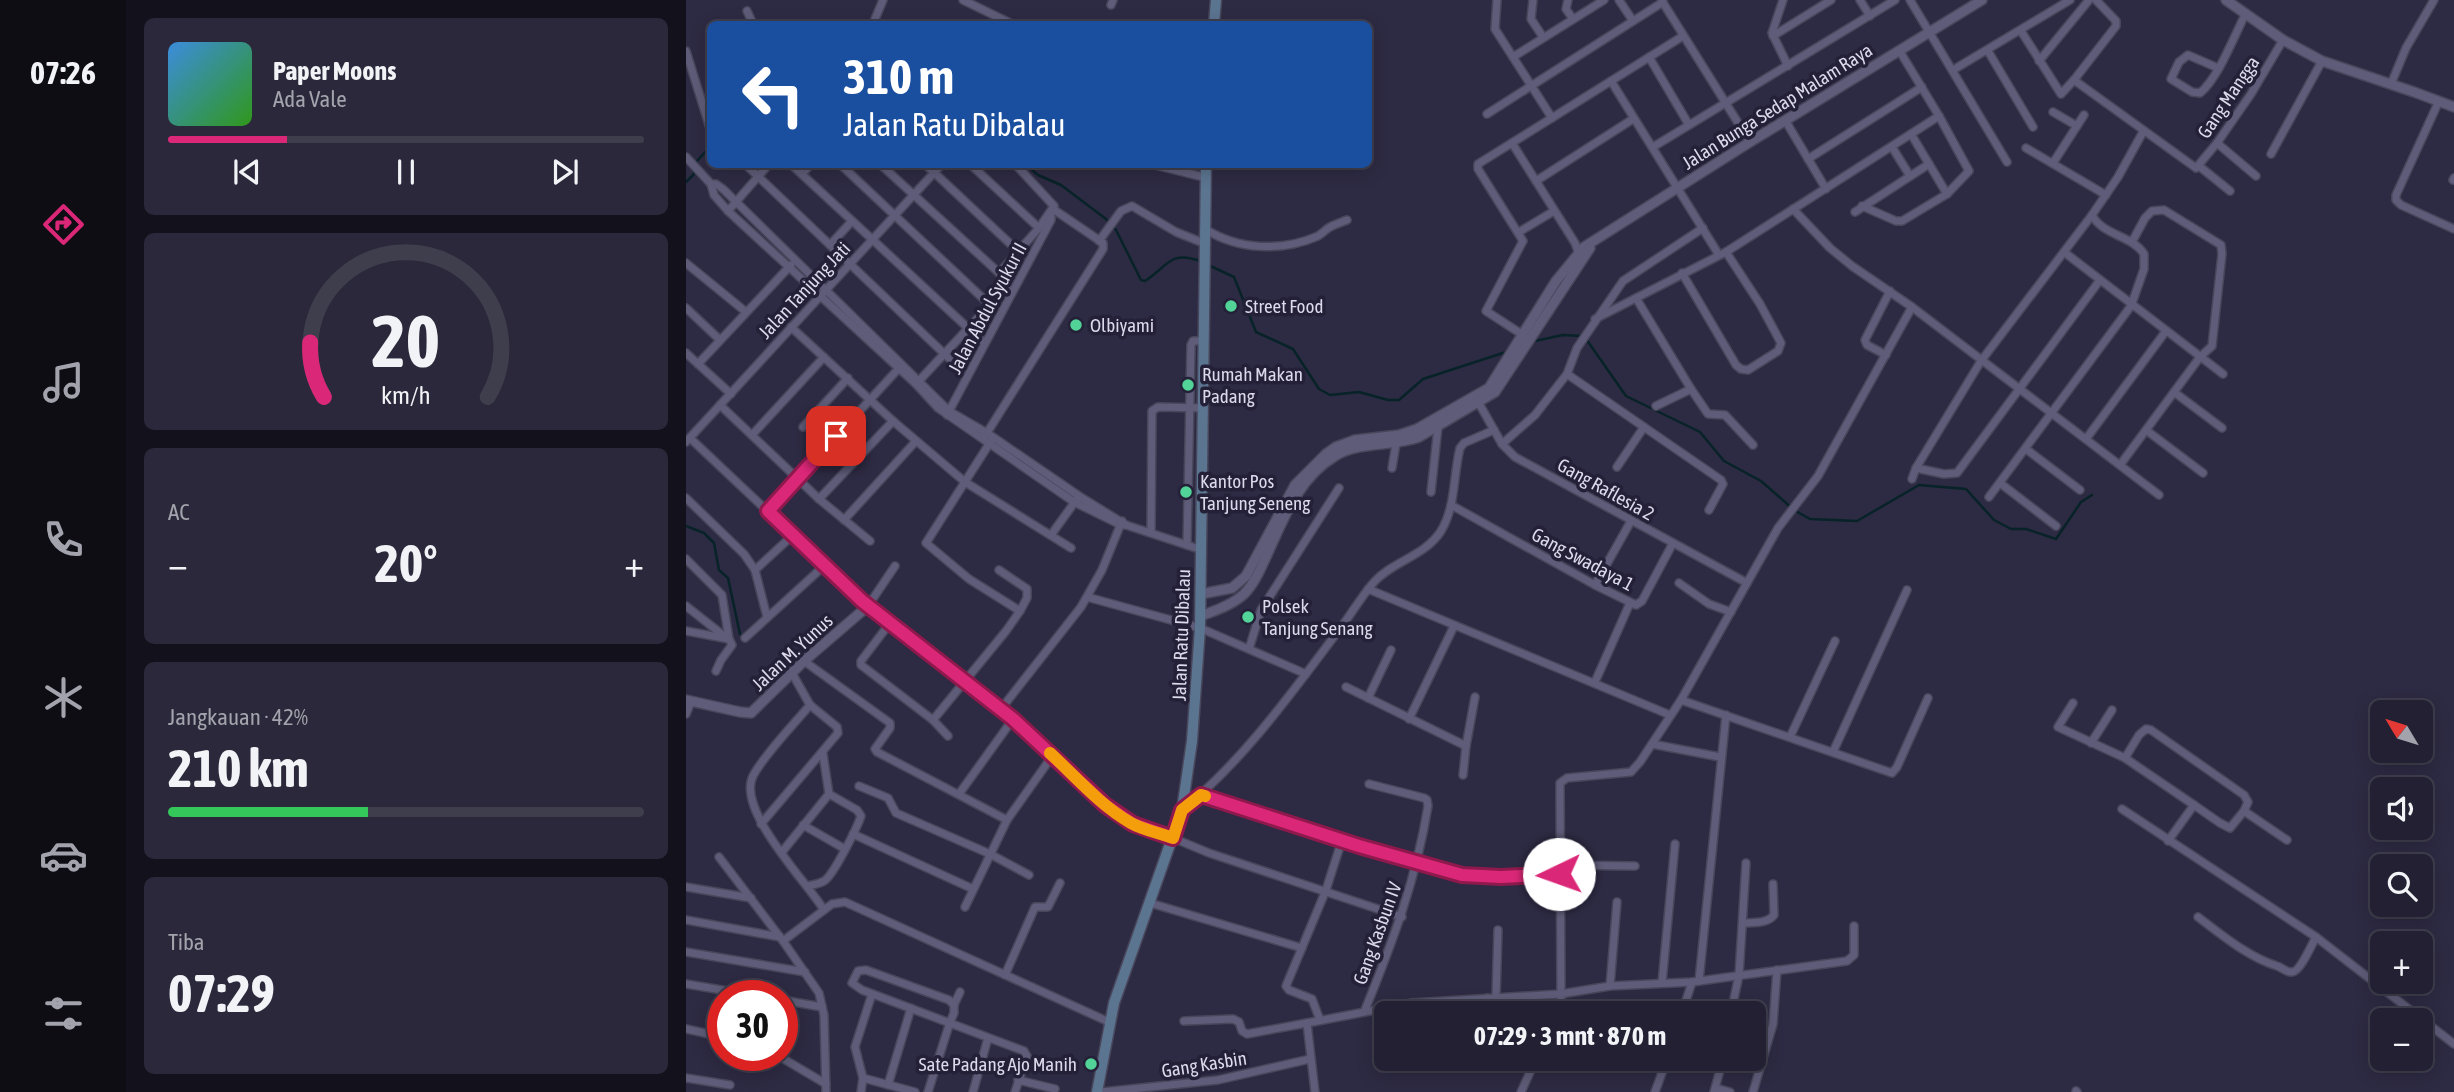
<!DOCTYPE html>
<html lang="id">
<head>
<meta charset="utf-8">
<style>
	:root { --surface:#222032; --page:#2a283a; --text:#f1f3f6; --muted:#a2a3ac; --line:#3f3e4d; --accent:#db2777 }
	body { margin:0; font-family:"Asap Condensed",sans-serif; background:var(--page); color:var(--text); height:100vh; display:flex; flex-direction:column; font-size:26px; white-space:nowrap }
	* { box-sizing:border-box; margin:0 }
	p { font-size:23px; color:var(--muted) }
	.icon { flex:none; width:38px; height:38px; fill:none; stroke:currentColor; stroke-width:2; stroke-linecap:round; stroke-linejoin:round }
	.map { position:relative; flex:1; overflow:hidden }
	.sheet { display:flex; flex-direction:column; gap:18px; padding:18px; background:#13121c; width:560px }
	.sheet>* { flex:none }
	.hud { position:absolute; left:21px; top:21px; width:665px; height:147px; border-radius:10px; box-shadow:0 4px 18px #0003,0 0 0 2px var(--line); background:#1a4fa0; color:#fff; overflow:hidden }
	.needle { width:46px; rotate:308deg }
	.tools { position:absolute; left:1684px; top:700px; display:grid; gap:14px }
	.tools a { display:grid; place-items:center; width:63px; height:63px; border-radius:10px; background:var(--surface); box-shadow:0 4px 18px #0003,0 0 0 2px var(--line); font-size:35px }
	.speed { position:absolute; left:21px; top:980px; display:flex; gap:14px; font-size:35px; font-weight:700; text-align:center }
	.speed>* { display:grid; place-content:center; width:91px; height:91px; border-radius:50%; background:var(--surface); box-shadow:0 4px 18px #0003,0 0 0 2px var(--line); line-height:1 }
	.speed .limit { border:10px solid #d22; background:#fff; color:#111 }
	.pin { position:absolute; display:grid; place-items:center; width:60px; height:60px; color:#fff; margin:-30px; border-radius:14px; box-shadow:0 4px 10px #0006 }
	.me { position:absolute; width:77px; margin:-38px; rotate:267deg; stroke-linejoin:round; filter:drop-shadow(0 0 5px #0008) }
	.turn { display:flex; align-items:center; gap:24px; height:147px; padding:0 21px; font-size:32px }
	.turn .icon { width:91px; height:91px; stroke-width:2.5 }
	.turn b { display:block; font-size:49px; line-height:60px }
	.big { font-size:52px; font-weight:700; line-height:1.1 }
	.sheet .tile { flex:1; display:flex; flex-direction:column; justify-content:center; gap:10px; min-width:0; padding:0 24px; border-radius:10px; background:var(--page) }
	.sheet .dial { align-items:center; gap:0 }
	.dial svg { height:182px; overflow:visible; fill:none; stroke:var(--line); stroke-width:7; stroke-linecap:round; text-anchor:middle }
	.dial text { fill:var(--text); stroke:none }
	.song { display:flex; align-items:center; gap:21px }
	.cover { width:84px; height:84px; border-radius:10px; background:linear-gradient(135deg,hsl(210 70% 55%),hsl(110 70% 35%)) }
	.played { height:7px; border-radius:4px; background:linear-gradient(90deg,var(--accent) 25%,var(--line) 25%) }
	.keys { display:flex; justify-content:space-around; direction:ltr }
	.heat { display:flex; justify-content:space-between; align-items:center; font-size:38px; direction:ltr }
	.charge { height:10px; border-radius:5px; background:linear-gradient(90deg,#34c759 42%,var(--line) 0) }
	.trip { position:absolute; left:688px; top:1001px; width:392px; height:70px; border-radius:10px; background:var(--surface); box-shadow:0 4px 18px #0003,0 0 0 2px var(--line); font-weight:700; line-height:70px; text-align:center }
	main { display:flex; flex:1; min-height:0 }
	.dock { display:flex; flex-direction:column; width:126px; justify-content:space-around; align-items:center; background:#0e0d14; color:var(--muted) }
	.dock .icon { width:49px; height:49px }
	.dock .current { color:var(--accent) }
	.dock b { font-size:32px; color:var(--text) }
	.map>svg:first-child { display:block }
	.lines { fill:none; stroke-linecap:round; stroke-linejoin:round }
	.stream { stroke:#072328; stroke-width:2.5 }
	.minor-casing { stroke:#48465b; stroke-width:10 }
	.tertiary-casing { stroke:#48465b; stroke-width:12 }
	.secondary-casing { stroke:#48465b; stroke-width:13 }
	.minor { stroke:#5e5c78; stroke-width:7 }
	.tertiary { stroke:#5e5c78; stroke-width:9 }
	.secondary { stroke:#5b7490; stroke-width:10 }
	.route-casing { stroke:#8e194d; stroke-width:18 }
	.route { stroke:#db2777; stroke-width:12 }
	.slow { stroke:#f59e0b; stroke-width:12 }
	.poi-dot { fill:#52d397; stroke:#232038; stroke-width:2.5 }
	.labels { text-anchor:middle; stroke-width:7; stroke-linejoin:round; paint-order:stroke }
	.street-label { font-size:19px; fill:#dbd9ea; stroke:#232038 }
	.poi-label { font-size:19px; fill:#dbd9ea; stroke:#232038; text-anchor:start }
</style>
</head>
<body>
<main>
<nav class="dock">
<b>07:26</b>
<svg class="icon current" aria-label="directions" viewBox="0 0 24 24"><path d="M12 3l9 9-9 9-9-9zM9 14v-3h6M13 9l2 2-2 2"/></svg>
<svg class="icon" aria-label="music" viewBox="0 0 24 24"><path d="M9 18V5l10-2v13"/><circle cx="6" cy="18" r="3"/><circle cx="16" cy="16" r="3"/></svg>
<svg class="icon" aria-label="phone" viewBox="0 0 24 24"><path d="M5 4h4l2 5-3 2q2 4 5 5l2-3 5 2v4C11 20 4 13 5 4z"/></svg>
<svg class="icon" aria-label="climate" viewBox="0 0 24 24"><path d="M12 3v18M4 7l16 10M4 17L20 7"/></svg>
<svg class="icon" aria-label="car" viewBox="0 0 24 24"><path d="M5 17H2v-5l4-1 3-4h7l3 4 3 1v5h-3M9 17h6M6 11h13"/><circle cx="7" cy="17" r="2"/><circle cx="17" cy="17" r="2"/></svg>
<svg class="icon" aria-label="filters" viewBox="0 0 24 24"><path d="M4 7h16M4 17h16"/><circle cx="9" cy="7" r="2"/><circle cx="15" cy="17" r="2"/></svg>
</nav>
<section class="sheet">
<div class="tile">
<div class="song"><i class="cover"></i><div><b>Paper Moons</b><p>Ada Vale</p></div></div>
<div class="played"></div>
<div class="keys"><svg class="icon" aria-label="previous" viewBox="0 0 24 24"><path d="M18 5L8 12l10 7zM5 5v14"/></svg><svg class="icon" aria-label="pause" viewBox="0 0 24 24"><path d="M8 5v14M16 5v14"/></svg><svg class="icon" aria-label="next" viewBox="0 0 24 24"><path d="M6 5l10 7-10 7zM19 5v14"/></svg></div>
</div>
<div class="tile dial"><svg viewBox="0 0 100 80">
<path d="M14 69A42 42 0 1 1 86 69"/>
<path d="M14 69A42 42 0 0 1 8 45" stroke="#db2777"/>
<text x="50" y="56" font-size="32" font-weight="700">20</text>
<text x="50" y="72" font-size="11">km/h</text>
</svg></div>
<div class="tile"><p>AC</p>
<div class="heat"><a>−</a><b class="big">20°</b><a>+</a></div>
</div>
<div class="tile"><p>Jangkauan · 42%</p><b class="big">210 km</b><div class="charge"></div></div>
<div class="tile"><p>Tiba</p><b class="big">07:29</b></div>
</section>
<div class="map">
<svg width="1768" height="1092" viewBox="0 0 1768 1092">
	<rect width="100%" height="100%" fill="#2d2a43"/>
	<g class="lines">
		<g class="stream">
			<path d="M339,164L352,175L375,185L420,219L430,230L455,280L459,281C482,266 484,250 514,261"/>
			<polyline points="0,182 8,174 9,163 24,147"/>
			<polyline points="520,264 548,277 570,332 607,349 633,389 644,395 673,392 702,400 713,400 737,379 820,352"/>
			<polyline points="849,341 877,335 898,336 940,396 1014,432 1038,461 1075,481 1108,510 1124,519 1171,521 1233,485 1280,489 1308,520 1325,529 1340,529 1370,539 1395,502 1406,495"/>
			<polyline points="0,526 18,533 28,543 33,570 42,578 54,634"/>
		</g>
		<g class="minor-casing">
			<g id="minor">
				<polyline points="277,0 326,24"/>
				<polyline points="811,0 809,29 866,118"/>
				<polyline points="847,0 845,19 857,37"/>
				<polyline points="882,0 880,9 887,19"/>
				<polyline points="933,0 947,21"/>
				<polyline points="1097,0 1086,33 1102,66"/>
				<polyline points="1174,0 1184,16"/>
				<polyline points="1224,0 1321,162"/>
				<polyline points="976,1 1064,142"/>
				<polyline points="425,5 427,0"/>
				<polyline points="61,11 67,24"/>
				<polyline points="187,24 197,0"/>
				<polyline points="1335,31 1375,94 1388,80 1430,26 1430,21 1410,0"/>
				<polyline points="1087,36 1145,0"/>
				<polyline points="0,51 24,128"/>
				<polyline points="1302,51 1347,127"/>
				<polyline points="827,57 918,0"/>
				<polyline points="963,57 1003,125"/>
				<polyline points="1353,61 1403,0"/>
				<path d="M1532,68L1502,55L1493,62L1485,79L1506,92L1514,93C1533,77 1548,36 1560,13"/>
				<polyline points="1267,70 1384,0"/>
				<polyline points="1388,80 1510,168 1531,143 1565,94 1597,40"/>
				<polyline points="925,81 1033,255"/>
				<polyline points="1705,84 1720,48 1748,0"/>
				<polyline points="1753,101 1710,195 1710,200 1715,205 1768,229"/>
				<polyline points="1367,112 1391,126"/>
				<polyline points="801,114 977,2"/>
				<polyline points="1099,120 1140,189"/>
				<polyline points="1225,134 1261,194"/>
				<polyline points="826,143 889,243 894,256"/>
				<polyline points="1531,143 1570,176"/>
				<polyline points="967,147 1209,0"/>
				<polyline points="1206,147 1224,176"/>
				<polyline points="1340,148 1420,195"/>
				<polyline points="1585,154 1636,61"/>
				<polyline points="0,157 25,184 30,184 37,189 263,411 301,433 393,496 440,525"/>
				<polyline points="1122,159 1236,87"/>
				<polyline points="1367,163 1398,115"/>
				<polyline points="59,164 269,364"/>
				<polyline points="154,164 304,305"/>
				<polyline points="194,164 323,282 321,287 230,384"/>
				<polyline points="239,164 333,252"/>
				<polyline points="284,164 353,228"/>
				<polyline points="465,164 521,178"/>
				<polyline points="1513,166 1544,191"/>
				<polyline points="108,167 296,341"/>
				<polyline points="116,174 125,164"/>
				<polyline points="1767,180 1768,178"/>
				<polyline points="850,181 947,119"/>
				<polyline points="25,184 28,195 42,211 230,384 252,408 388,502 435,525 440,525 516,550"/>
				<polyline points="1176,206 1210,221 1216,221 1261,194 1283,171 1253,116 1213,50"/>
				<polyline points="1107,209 1144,248 1166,266 1226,307 1473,495"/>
				<polyline points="42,211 83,164"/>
				<polyline points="1169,212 1243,164"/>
				<path d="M519,229C552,250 596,252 632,236C637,233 641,228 646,226C650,224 656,222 661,220"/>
				<polyline points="833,232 868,211"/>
				<polyline points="413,241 435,211 446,206 490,232 520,244"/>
				<polyline points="144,245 166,221"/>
				<polyline points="1378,252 1537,374"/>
				<polyline points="0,263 60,312"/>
				<polyline points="313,273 353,228 368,206 329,164"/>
				<polyline points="996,273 1050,365 1055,369 1062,370 1092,351 1095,343 1074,304 1040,252"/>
				<polyline points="950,298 1005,389 1022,414 1039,415 1067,445"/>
				<polyline points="0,308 34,340"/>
				<polyline points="909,319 1040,252 1253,116"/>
				<polyline points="105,327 207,421 279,482 385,548"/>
				<polyline points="837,335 800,311 837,241 792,169 792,164 997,36"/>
				<polyline points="0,353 45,394"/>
				<polyline points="1200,355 1181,345 1179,340 1204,291"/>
				<polyline points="12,364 105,265"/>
				<polyline points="881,374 1035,480 1037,484 1023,510"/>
				<polyline points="1488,392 1536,428"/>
				<polyline points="791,400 816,444 829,457 1061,583"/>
				<polyline points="34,405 133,499 184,541"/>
				<polyline points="970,406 1005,389"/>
				<polyline points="261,415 365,220 365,213"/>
				<polyline points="117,427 162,378"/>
				<polyline points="1460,430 1517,473"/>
				<polyline points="66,435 138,357"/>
				<polyline points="299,436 417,249 417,243 367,209"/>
				<polyline points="4,438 182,606 209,566"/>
				<polyline points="1400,439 1480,331"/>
				<polyline points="0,442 256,164"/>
				<polyline points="816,444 849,415 881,374 891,348 937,281 1017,228"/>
				<polyline points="1340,449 1394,490"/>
				<polyline points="1434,465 1514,357 1526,346 1536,254 1535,245 1478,210 1466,211 1459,218 1446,242"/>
				<polyline points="931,467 958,427"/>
				<polyline points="706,468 710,444"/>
				<polyline points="1230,468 1258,474 1271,473 1414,280"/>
				<polyline points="1226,479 1230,468 1295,361 1406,215"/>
				<polyline points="1314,483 1370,526"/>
				<polyline points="745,492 752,427"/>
				<path d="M1303,497L1445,306L1458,269V254C1446,235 1417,236 1406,215L1432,177L1457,132"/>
				<polyline points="0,498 58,554 69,570 81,617"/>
				<polyline points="133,499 207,421"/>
				<polyline points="765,505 909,585 950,605 956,601 987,543"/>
				<polyline points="82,511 214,367"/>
				<polyline points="158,520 230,441"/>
				<polyline points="465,533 466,411 472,407 517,408"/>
				<polyline points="365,535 391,499"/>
				<polyline points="501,545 505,345 507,341 518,341"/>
				<polyline points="0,559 36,595 43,639"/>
				<polyline points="69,570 107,535"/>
				<polyline points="313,570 341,589 341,598 334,611"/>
				<polyline points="993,583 1023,604 1045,612"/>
				<polyline points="909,585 945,521"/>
				<polyline points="682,589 984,715"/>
				<polyline points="401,597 514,628 620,674"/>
				<polyline points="0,606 38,636"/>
				<polyline points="204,623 175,661 175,665 247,720 262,736"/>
				<polyline points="0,631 43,639 46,645 35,660 30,671"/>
				<polyline points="59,638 139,565"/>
				<polyline points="563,649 575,610 653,488"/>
				<polyline points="118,661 204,723 204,728 189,749 191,752 321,820"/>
				<polyline points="909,682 944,603"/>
				<polyline points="660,687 780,746"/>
				<polyline points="682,698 705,650"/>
				<polyline points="995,700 1206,773 1211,767 1242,698"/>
				<polyline points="1387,703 1372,727 1439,758 1508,805 1482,841"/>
				<path d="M124,705C109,723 77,756 67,776C50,810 120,881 138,910"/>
				<polyline points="315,709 395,607 416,570 436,521"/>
				<polyline points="0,714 5,702"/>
				<polyline points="723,719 768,626"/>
				<polyline points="247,720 320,631 334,611 283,579 240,543 305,441"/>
				<polyline points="1104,737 1149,641"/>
				<polyline points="1405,743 1426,710"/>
				<polyline points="966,744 1034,757"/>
				<polyline points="1147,752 1221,590"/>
				<polyline points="1439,758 1453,735 1460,729 1465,730 1558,795 1562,802 1558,811 1544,828 1534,823 1508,805"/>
				<polyline points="777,775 780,746 789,697"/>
				<polyline points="173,786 202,798 210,813 304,854 343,875"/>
				<polyline points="273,794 327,719"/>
				<polyline points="515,795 720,860 776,875 815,877 873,874"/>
				<polyline points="1436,809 1630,937 1768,1044"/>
				<path d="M496,810C556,762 604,695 650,634C663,618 674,598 688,582C707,561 739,556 755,531C770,506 767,476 774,448L778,443L808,430"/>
				<polyline points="1558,811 1601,840"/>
				<polyline points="75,824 152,733 151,727 124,705 106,673"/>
				<polyline points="117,825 159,849"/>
				<polyline points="167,834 287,889"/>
				<polyline points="487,838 523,853 716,917"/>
				<polyline points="96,852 143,794"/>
				<polyline points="33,857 97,941 133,993 138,1015 140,1092"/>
				<polyline points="873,865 949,866"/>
				<path d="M121,886C126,885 133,884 138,881C147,876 171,828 175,816L171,810L143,794L137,754"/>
				<polyline points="0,887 65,898"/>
				<polyline points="464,903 616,948"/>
				<polyline points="279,907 321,820 367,755"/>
				<path d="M1512,917C1536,935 1562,957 1591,966C1595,967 1601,973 1606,972C1614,972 1626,944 1630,937"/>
				<polyline points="0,920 94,937"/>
				<path d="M1057,923C1068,922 1081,924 1088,915L1087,884"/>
				<polyline points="97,941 146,904 159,902 423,1022"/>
				<polyline points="0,952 119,972"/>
				<polyline points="319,975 349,907 362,907 374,883"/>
				<polyline points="1013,981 1040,715"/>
				<polyline points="976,983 989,844"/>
				<polyline points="0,984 71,996"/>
				<polyline points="924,986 931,902"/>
				<polyline points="810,997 812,930"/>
				<polyline points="801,998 801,1013"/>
				<polyline points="96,1000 136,1007"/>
				<polyline points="268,1005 274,992"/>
				<polyline points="695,1008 700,1044"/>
				<path d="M679,1010C707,941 730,880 742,806L741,800L738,798L683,784"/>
				<polyline points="872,1013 875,1000 874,783 881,778 945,772 954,762 995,700 1092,528 1132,476 1226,307"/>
				<polyline points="996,1013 1006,982"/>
				<polyline points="1045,1013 1053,975 1060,863"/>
				<polyline points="634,1020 626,999 603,990 600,986 640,890 656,840"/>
				<polyline points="498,1021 547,1019 553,1022 556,1031 561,1034 621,1023"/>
				<polyline points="0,1029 37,1037"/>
				<polyline points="91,1055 140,1084"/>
				<polyline points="0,1078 44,1085"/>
				<polyline points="177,1078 229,1092"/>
				<polyline points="332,1080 369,1089"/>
				<polyline points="202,1085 225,1008"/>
				<polyline points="1030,1088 1044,1092"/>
				<polyline points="1390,1091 1391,1092"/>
				<polyline points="175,1092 177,1078 169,1047 186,994"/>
				<polyline points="242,1092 264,1022 268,1013 268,1005 263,1000 180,970 172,971 166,983 176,990 338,1051 341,1056 329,1092"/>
				<polyline points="287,1092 302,1038"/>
				<polyline points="416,1092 532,1080 624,1059"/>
				<polyline points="629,1092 621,1023 726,1003 875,994 924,986 1006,982 1161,961 1168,955 1168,926"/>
				<polyline points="835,1092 850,1059"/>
				<polyline points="969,1092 981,1059"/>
				<polyline points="1028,1092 1037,1059"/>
				<polyline points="1067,1092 1087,1024 1091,970"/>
			</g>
		</g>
		<g class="tertiary-casing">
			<g id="tertiary">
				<polyline points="1540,0 1597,40 1636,61 1728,92 1768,107"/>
				<polyline points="515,594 546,588 560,576 609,485 640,454 650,447 669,440 713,435 731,429 803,388 870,281 898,247 1064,142 1296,0"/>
				<path d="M515,616C530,610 546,605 558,594C568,584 574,570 580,557C597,520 612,478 649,456C673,441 706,447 733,437L809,392L904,248"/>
				<polyline points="0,700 54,712 65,713 118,661 182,606 327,719 419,805 447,824 487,838"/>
			</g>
		</g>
		<g class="secondary-casing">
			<g id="secondary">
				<polyline points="528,24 530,0"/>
				<polyline points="411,1092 428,1003 496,810 506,741 514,628 520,164"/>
			</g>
		</g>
		<use href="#minor" class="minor"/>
		<use href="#tertiary" class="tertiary"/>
		<use href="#secondary" class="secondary"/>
	</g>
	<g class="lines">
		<g class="route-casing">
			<polyline id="route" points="150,436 82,511 176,601 327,719 419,805 447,824 487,838 496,810 515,795 673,846 776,875 815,877 873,874"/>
		</g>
		<use href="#route" class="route"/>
		<path class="slow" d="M364,753C390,777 414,805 445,823C457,830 474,833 487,838L496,810L515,795L519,796"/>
	</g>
	<g class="poi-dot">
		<circle cx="545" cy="306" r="7"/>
		<circle cx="390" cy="325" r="7"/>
		<circle cx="502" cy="385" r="7"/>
		<circle cx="500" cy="492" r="7"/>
		<circle cx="562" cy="617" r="7"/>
		<circle cx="405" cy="1064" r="7"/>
	</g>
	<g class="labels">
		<g class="street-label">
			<text transform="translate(1542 97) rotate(-56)" y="7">Gang Mangga</text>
			<text transform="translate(1091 106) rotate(-32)" y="7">Jalan Bunga Sedap Malam Raya</text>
			<text transform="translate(118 290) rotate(-47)" y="7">Jalan Tanjung Jati</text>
			<text transform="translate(301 308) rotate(-62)" y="7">Jalan Abdul Syukur II</text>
			<text transform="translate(920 489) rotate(29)" y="7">Gang Raflesia 2</text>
			<text transform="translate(897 559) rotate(28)" y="7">Gang Swadaya 1</text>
			<text transform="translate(495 635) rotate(-88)" y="7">Jalan Ratu Dibalau</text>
			<text transform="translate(106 652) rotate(-43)" y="7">Jalan M. Yunus</text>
			<text transform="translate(691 933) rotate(-70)" y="7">Gang Kasbun IV</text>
			<text transform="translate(518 1064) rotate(-9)" y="7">Gang Kasbin</text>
		</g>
		<g class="poi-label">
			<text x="559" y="313">Street Food</text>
			<text x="404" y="332">Olbiyami</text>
			<text x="516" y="381">Rumah Makan<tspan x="516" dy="22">Padang</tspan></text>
			<text x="514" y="488">Kantor Pos<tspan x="514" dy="22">Tanjung Seneng</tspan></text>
			<text x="576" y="613">Polsek<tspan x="576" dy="22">Tanjung Senang</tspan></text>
			<text x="391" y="1071" text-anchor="end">Sate Padang Ajo Manih</text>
		</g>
	</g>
</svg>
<div class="tools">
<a><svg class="needle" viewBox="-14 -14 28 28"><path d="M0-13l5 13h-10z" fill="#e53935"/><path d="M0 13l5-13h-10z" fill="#a2a3ac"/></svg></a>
<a><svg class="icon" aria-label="sound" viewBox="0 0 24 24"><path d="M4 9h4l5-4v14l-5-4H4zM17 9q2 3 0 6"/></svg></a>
<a><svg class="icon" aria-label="search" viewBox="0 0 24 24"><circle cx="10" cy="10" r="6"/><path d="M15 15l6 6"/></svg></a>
<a>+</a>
<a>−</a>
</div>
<div class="speed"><div class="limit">30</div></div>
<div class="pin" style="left:150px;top:436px;background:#d93025"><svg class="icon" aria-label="arrive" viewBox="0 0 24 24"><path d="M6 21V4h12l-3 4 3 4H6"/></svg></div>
<svg class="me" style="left:873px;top:874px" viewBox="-20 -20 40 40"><circle r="19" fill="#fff"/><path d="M0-13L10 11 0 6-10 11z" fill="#db2777"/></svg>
<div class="trip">07:29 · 3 mnt · 870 m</div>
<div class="hud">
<div class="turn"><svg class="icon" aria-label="left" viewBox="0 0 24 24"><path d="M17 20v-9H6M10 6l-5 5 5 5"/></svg><div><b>310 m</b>Jalan Ratu Dibalau</div></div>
</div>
</div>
</main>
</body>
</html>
